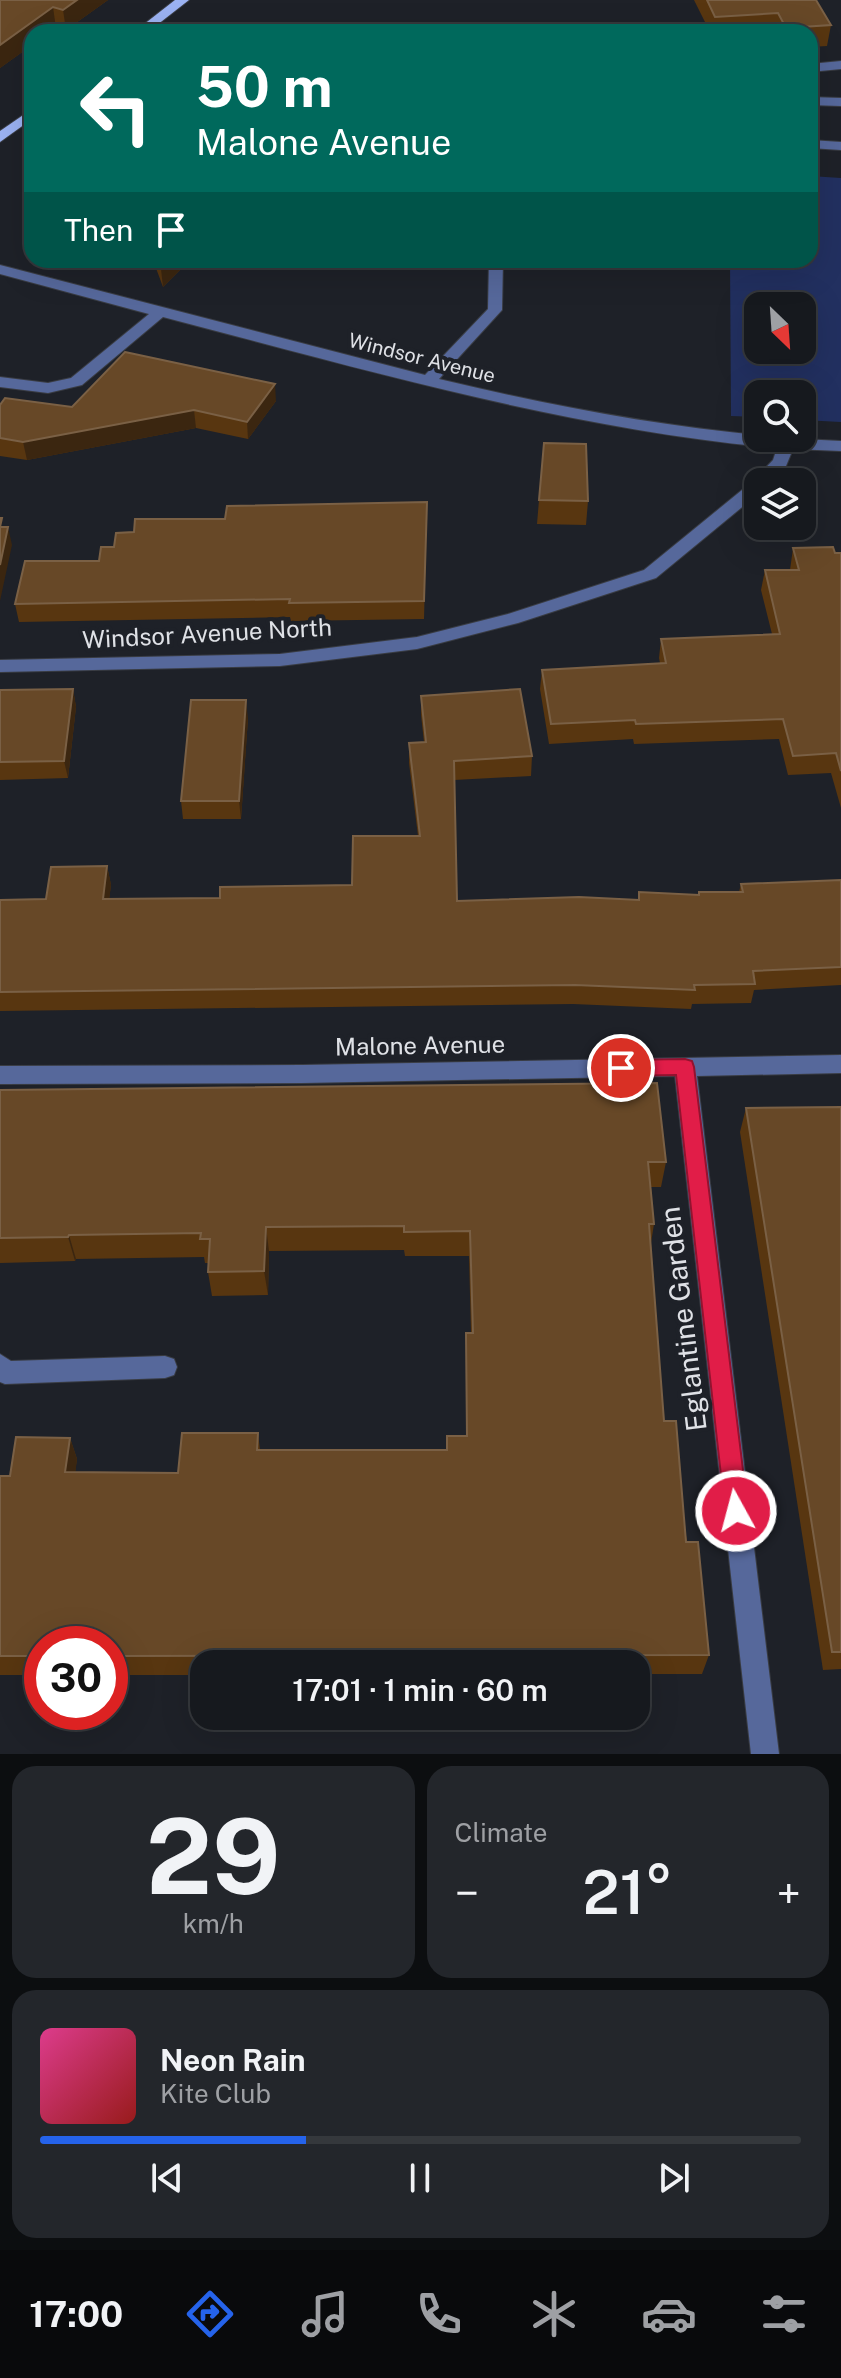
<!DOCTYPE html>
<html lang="en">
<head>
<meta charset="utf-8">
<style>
	:root { --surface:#16191e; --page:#23262b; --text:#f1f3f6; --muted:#9ea0a4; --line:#35383c; --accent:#2563eb }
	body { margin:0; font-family:"Public Sans",sans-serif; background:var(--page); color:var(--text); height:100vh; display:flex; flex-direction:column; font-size:30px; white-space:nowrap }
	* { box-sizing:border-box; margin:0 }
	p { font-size:26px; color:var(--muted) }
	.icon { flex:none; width:44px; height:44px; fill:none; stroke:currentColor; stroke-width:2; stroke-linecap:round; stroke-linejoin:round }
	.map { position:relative; height:1754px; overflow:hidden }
	.panel { display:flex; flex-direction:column; gap:12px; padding:12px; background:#0c0e10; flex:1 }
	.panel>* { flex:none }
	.top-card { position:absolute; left:24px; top:24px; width:794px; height:244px; border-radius:24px; box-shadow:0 8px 32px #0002,0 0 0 2px var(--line); background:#00695c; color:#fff; overflow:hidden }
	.needle { width:52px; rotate:155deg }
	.tools { position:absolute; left:744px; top:292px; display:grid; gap:16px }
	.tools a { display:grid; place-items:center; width:72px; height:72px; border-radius:16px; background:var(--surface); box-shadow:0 8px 32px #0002,0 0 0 2px var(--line); font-size:40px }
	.speed { position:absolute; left:24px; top:1626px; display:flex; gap:16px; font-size:40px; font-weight:700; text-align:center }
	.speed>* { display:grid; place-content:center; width:104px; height:104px; border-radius:50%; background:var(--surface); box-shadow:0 8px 32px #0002,0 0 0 2px var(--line); line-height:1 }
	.speed .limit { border:12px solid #d22; background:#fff; color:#111 }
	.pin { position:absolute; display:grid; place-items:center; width:68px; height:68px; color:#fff; margin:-34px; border:4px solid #fff; border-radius:50%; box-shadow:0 2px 8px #0007 }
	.me { position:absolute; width:88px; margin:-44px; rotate:353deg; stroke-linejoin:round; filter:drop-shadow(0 0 6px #0008) }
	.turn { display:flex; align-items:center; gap:28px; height:168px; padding:0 40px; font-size:36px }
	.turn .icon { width:104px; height:104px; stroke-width:2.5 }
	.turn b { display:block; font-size:56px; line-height:68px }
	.then { display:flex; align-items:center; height:76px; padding:0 40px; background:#0003; gap:16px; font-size:30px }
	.big { font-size:60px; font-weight:600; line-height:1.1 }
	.panel .widget { flex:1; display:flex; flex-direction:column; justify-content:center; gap:12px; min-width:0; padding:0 28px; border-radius:24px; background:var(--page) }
	.panel .dial { align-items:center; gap:0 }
	.dial b { font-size:104px; line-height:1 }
	.song { display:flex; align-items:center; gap:24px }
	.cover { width:96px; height:96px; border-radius:12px; background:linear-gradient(135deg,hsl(330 70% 55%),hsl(0 70% 35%)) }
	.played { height:8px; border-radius:4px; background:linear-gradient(90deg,var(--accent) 35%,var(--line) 35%) }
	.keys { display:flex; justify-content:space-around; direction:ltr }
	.heat { display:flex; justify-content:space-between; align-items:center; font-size:44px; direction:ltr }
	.panel .tiles { flex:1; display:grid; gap:12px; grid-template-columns:1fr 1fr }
	.widget:last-child { grid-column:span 2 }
	.trip { position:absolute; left:190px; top:1650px; width:460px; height:80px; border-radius:24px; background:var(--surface); box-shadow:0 8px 32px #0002,0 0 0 2px var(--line); font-weight:600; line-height:80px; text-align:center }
	.tabs { display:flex; height:128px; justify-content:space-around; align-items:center; background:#090a0c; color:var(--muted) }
	.tabs .icon { width:56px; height:56px }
	.tabs .active { color:var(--accent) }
	.tabs b { font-size:36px; color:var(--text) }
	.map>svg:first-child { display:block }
	.green { fill:#223060; fill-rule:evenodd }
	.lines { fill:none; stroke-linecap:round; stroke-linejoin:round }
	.minor-casing { stroke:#393c43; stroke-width:2 }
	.major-casing { stroke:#393c43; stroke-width:2 }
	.minor { fill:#56689b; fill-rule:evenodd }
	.major { fill:#9bb2f2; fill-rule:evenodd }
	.wall { fill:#583610 }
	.shaded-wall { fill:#3b2610 }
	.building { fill:#674827; stroke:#7a6045; stroke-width:2 }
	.route { fill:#e11d48; stroke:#92132f; stroke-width:2 }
	.labels { text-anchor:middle; stroke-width:8; stroke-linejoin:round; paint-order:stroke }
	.far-street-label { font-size:20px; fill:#dfe1e6; stroke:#1e2128 }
	.street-label { font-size:24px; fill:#dfe1e6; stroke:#1e2128 }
	.near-street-label { font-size:28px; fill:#dfe1e6; stroke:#1e2128 }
</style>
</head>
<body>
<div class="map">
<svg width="841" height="1754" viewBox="0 0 841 1754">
	<rect width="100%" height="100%" fill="#1e2128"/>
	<path class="green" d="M810,176L841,178V422L802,420V394H758V417L731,416L730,260H810ZM758,306H802V350H758Z"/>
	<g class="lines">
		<g class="minor-casing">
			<g id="minor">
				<polygon points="841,61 841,69 810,72 810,64"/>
				<polygon points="810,97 841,98 841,106 810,105"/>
				<polygon points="810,140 841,142 841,150 810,148"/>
				<path d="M489,260H503L502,310L439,379C572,411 705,435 841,441V451L793,449L786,466L770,482H758V494L656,578L518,623L417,649L280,666L0,672V660L280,654L417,637L508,614L644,570L753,481L773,460L777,448C568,429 366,370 163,317L82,385L48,393L0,387V377L48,383L71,378L149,314L0,274V265L425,375L488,309Z"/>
				<polygon points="841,1055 841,1073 697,1076 779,1754 751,1754 675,1076 302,1083 0,1084 0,1066 302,1065"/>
				<polygon points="0,1354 11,1361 165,1356 174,1359 177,1367 174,1375 165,1378 5,1384 0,1382"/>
			</g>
		</g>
		<g class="major-casing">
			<g id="major">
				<polygon points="175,0 189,0 148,32 134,32"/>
				<polygon points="32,109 32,119 0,142 0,131"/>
			</g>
		</g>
		<use href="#minor" class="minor"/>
		<use href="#major" class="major"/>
	</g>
	<g class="wall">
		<polygon points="0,0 108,0 66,30 56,28 32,32 32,45 0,68"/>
		<polygon points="694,0 816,0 831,25 827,46 810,47 810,32 710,32"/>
		<polygon points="32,207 32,248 27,221"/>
		<polygon points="153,260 190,260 163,287"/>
		<polygon points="276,401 248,439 196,428 27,460 0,456 0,405 72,407"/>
		<polygon points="539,500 588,501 586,525 537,524"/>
		<polygon points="427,502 424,619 291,621 290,617 19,622 15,604 99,561 134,532 225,519"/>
		<polygon points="793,548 841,553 841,808 831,773 788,775 779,739 634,744 633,739 549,744 540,689 542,670 660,663 659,658 661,639 772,634 761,590 765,570 790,570"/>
		<polygon points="73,689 76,707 68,778 0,780 0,690"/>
		<polygon points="421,696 532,756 531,776 454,780 457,901 638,900 639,892 698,895 739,892 741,884 841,880 841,985 754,990 751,1003 692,1004 691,1009 573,1004 0,1011 0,900 46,899 107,866 111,885 109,899 220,898 352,885 418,836 409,763 409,743 424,742 421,715"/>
		<polygon points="248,718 241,819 183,819 181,801"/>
		<polygon points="0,1090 666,1162 661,1187 651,1187 654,1224 651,1243 664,1421 709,1655 702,1674 636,1674 636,1664 204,1664 204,1675 110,1675 110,1644 42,1644 42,1675 0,1675 0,1476 10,1476 70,1438 77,1459 75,1472 178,1473 258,1433 260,1450 446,1450 466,1436 466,1333 471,1333 469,1256 405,1256 404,1250 269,1251 268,1295 212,1296 208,1272 208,1263 205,1263 204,1257 76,1259 75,1261 0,1263"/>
		<polygon points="841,1107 841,1669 823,1670 740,1132 746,1108"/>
	</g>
	<g class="shaded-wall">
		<polygon points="77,0 108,0 66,30 63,10"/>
		<polygon points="53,7 56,28 50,32 32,32 32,45 0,68 0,45"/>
		<polygon points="160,260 190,260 163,287"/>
		<polygon points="275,384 276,401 248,439 247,422"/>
		<polygon points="194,410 196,428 27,460 23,442"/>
		<polygon points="8,527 12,545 0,601 0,565"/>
		<polygon points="73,689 76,707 68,778 64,761"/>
		<polygon points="246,700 248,718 241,819 239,801"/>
		<polygon points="107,866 111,885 107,918 103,899"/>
		<polygon points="266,1227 269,1251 268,1295 264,1271"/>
		<polygon points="69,1235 76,1259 75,1261 68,1237"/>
		<polygon points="70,1438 77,1459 73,1494 65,1472"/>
	</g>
	<g class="building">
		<polygon points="0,0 77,0 63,10 53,7 0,45"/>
		<polygon points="707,0 816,0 831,25 786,28 778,13 715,17"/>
		<polygon points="32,207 32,220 27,221"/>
		<polygon points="125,352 275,384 247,422 194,410 23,442 0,438 0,405 5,398 72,407"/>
		<polygon points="544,443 586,444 588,501 539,500"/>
		<polygon points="427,502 424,601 289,603 290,599 15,604 25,561 99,561 101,547 114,547 116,533 134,532 135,519 225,519 227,506"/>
		<polygon points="0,518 2,518 0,527 8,527 0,565"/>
		<polygon points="833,547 835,553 841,553 841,771 836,753 793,756 783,719 636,724 635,720 551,724 542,670 666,663 661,639 780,634 765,570 799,570 793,548"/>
		<polygon points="73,689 64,761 0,762 0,690"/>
		<polygon points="520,689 532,756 454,761 457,901 579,897 639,900 639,892 699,895 699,892 743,892 741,884 841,880 841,967 753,971 755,984 694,985 695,990 575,985 0,992 0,900 46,899 51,867 107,866 103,899 220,898 220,887 352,885 353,836 420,836 409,743 426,742 421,696"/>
		<polygon points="191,700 246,700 239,801 181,801"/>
		<polygon points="657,1083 666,1162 648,1162 654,1224 649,1224 664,1421 676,1421 686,1542 698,1542 709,1655 110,1656 110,1644 42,1644 42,1656 0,1656 0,1476 10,1476 16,1437 70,1438 65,1472 178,1473 182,1433 258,1433 257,1450 447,1450 447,1436 467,1436 466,1333 473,1333 470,1231 404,1232 404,1226 266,1227 264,1271 208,1272 210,1239 200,1239 201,1233 69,1235 68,1237 0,1238 0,1090"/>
		<polygon points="841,1107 841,1652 832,1652 746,1108"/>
	</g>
	<polygon class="route" points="685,1059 692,1061 694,1067 748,1511 744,1519 736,1522 728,1519 725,1511 676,1075 621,1076 614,1074 611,1068 614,1062 621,1060"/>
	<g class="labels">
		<g class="far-street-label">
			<text transform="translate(422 358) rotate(14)" y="7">Windsor Avenue</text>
		</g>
		<g class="street-label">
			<text transform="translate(207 634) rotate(-3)" y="8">Windsor Avenue North</text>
			<text transform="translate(420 1046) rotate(-1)" y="8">Malone Avenue</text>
		</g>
		<g class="near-street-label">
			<text transform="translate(683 1319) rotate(-97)" y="10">Eglantine Garden</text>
		</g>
	</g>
</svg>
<div class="tools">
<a><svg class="needle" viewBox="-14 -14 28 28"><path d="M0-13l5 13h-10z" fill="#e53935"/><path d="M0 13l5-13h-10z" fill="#9ea0a4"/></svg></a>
<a><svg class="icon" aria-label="search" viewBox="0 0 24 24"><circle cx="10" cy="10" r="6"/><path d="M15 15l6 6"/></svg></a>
<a><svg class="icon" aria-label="layers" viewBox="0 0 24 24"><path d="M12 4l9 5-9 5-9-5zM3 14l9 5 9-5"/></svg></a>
</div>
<div class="speed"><div class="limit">30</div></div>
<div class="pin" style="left:621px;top:1068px;background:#d93025"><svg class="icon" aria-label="arrive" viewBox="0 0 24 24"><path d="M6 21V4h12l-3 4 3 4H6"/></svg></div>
<svg class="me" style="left:736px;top:1511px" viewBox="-20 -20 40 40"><circle r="17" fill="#e11d48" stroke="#fff" stroke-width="3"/><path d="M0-11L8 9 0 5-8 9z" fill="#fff"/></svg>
<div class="trip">17:01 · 1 min · 60 m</div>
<div class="top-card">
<div class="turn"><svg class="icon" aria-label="left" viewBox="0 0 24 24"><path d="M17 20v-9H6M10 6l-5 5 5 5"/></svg><div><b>50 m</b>Malone Avenue</div></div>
<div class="then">Then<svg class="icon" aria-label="arrive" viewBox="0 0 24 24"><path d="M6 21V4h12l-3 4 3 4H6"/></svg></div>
</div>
</div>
<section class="panel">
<div class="tiles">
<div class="widget dial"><b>29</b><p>km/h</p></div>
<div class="widget"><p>Climate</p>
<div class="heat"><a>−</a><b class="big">21°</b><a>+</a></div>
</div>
<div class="widget">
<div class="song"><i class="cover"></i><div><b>Neon Rain</b><p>Kite Club</p></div></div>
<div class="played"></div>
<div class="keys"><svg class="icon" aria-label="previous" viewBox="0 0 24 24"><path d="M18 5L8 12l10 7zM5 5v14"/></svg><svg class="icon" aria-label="pause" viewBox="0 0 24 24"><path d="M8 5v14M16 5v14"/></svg><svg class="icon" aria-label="next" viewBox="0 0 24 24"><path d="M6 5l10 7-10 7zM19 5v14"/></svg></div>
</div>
</div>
</section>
<nav class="tabs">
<b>17:00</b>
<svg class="icon active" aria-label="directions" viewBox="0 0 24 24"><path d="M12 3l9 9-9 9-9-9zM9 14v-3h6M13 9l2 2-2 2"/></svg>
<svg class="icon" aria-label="music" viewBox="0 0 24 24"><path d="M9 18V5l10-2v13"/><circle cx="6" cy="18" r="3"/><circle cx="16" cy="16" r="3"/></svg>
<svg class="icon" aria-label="phone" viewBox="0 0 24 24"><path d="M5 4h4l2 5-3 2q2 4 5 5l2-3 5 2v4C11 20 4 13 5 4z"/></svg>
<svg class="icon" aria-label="climate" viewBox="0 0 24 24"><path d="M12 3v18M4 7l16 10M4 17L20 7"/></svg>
<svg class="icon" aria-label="car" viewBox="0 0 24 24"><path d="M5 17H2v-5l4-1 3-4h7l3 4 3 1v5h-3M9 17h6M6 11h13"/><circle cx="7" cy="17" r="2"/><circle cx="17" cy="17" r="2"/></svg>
<svg class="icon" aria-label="filters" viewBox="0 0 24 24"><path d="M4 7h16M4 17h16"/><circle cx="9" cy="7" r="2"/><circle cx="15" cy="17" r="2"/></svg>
</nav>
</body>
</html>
